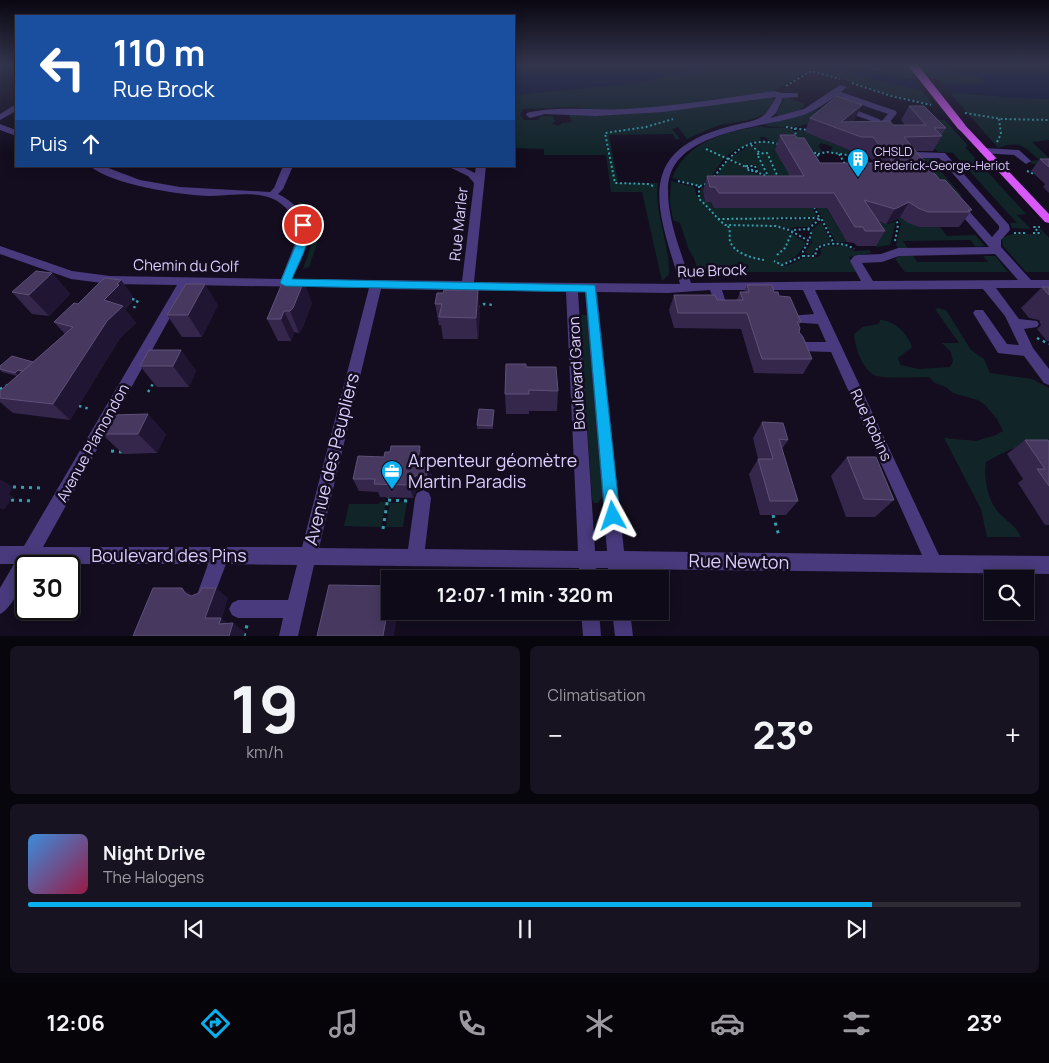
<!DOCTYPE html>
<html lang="fr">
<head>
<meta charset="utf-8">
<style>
	:root { --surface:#0e0a17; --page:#171320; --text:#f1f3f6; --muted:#9b9aa1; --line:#2e2b36; --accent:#09afee }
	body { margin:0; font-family:Manrope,sans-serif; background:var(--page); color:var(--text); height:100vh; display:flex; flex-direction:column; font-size:19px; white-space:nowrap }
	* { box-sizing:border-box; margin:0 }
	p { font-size:16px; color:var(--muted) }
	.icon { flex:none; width:28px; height:28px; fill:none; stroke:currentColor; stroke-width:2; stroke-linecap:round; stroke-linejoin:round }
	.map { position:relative; height:636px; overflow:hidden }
	.panel { display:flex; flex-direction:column; gap:10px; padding:10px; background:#08060d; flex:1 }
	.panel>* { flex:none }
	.top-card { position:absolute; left:15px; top:15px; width:500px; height:152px; border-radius:0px; box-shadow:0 2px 12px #0003,0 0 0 1px var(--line); background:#1a4fa0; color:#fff; overflow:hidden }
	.tools { position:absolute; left:984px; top:570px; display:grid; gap:10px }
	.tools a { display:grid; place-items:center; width:50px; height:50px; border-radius:0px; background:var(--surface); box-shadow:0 2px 12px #0003,0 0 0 1px var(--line); font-size:25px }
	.speed { position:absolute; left:15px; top:555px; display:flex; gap:10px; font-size:25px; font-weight:700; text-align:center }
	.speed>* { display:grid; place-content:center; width:65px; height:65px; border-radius:50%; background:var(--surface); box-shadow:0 2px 12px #0003,0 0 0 1px var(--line); line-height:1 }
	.speed .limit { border:2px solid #111; border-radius:8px; background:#fff; color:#111 }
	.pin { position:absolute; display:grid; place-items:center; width:42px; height:42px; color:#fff; margin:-21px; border:2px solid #fff; border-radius:50%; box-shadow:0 1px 5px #0007 }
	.me { position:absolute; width:55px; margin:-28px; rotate:355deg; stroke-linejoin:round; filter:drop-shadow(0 0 4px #0008) }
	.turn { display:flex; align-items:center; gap:18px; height:105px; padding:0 15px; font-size:22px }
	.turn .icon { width:65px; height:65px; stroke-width:2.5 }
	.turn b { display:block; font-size:35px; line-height:42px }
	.then { display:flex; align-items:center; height:48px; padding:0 15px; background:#0003; gap:10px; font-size:19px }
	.big { font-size:38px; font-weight:700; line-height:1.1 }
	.panel .tile { flex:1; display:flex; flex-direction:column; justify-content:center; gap:8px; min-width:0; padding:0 18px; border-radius:8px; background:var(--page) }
	.panel .dial { align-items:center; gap:0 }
	.dial b { font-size:65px; line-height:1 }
	.song { display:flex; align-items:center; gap:15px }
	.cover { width:60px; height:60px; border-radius:8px; background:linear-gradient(135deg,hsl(210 70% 55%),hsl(340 70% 35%)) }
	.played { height:5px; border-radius:2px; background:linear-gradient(90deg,var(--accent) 85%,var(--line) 85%) }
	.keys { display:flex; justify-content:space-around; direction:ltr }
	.heat { display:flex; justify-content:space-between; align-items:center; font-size:28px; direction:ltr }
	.panel .tiles { flex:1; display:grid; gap:10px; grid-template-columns:1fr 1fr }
	.tile:last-child { grid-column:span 2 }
	.trip { position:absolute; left:381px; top:570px; width:288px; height:50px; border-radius:0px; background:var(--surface); box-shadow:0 2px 12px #0003,0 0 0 1px var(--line); font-weight:700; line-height:50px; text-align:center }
	.tabs { display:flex; height:80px; justify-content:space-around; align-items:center; background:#060409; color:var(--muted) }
	.tabs .icon { width:35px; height:35px }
	.tabs .on { color:var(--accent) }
	.tabs b { font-size:22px; color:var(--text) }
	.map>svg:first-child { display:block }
	.green { fill:#112529 }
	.water { fill:#0b143b }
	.pier { fill:#130d1f }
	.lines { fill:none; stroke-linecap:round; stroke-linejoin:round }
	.path-far2 { stroke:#329fad; stroke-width:2; stroke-dasharray:2 2.5; stroke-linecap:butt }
	.path-far1 { stroke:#329fad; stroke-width:2.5; stroke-dasharray:2.5 4; stroke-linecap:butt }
	.path { stroke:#329fad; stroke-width:3; stroke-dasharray:3 5; stroke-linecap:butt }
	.minor { fill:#483a7c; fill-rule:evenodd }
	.major { fill:#d958f9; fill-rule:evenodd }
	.major-bridge { stroke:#d958f9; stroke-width:8 }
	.wall { fill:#35274c }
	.shaded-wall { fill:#201532 }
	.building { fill:#46385f; stroke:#5e5078 }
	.route { fill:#09afee; stroke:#06729b }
	.labels { text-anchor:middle; stroke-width:5; stroke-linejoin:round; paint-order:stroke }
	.far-poi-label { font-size:12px; fill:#dbcdfd; stroke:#130d1f; text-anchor:start }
	.street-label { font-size:15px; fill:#dbcdfd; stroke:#130d1f }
	.near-street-label { font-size:18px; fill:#dbcdfd; stroke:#130d1f }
	.near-poi-label { font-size:18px; fill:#dbcdfd; stroke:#130d1f; text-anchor:start }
</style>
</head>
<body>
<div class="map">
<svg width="1049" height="636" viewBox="0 0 1049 636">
	<rect width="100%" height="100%" fill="#130d1f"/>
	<g class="green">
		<path d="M732,64H824L870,79L922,90L933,105L891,95L814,70L807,71L773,91L719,100L662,108L597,111L573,107L523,109L520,115L524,120H538L541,116H553L555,121L552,124L559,126L562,123L572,122L569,115L664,110L665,111L768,96L772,97L774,100C769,122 738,121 720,125C708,129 698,134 687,139L678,127L672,129L680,139H675L673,134L609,135L618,183H658C653,207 670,246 669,274L662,281L642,192H611L606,155H544V149L514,148V95L635,83Z"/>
		<path d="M852,64C896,64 946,64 987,82C967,94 875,72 852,64Z"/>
		<path d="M950,93L1049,99V140L1032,142L1049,158V164H1032L1029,161L1039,160C1024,146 1019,140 998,148Z"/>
		<polygon points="785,97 805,104 800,110 778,116 776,114"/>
		<path d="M828,107L812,126L805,124C800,128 770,128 764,125Z"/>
		<polygon points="931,120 945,120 968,146 965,147 1026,214 1017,215 1031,229 1012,228 1010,223 1017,223 953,153 938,152 933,147"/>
		<path d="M761,126C772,131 786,124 795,132L793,140L785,146L768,140L765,137H760L761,140C749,145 732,149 723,160C716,169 712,178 703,185H696L672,178C687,141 725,132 761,126Z"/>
		<polygon points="801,130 854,152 851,155 830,152 833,147 821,143 818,146 823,152 815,152 796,142 797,131"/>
		<path d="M761,141L773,143L783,147L791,179H781L767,153L780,179L716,177L727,160L746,168L748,172C756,172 762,177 769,177L762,164L766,175L759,172L756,165H745V166L728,159L749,146L758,149L761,153L760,150L753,146Z"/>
		<polygon points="936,157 940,161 932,161 962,196 954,196 924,160 924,158"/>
		<polygon points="671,181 694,187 697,196 700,196 701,188 707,185 780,191 703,191 705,202 711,202 714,208 807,208 811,205 817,217 772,218 773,220 816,219 808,227 796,227 790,229 779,226 805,242 805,245 798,254 782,266 789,265 803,258 818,257 821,254 820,250 824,246 844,245 854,251 869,250 871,253 849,257 856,272 698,272 694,258 689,250 680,223 673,220 670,202"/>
		<path d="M301,202C330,220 318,240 309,267L303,269L315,234C314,220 309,211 298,203Z"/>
		<polygon points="848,203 876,221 888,224 896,221 890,245 876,247"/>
		<polygon points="816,207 826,207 847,242 836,242"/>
		<polygon points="891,208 908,223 940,227 947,236 975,235 985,246 976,247 970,240 903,241 908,249 899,249 896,245 901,224"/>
		<polygon points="821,222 832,243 819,245 811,256 805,252 812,242 811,230"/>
		<polygon points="1038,229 1041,229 1049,238 1049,272 1026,272 1003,246 1002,238 1012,234 1042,234"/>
		<polygon points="912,254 917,262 988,262 983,256 995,256 1008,272 905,272 895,259 899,256"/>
		<path d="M938,308L946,310L971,350L984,359L990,373L1032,379L1049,388V463C1014,444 1021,443 986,462C983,478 988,502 1000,514C1009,523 1015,525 1021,537H987L981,509L944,438L976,441L996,435L1003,431L997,419L985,405L978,400L953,393L946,387L935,383L929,377C918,377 882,379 874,375C862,368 855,347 854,334L863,327L879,324L880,320C894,320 908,334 912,347L898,358L900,365L919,369L950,367L953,362L951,352L942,343H959L935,309Z"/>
		<polygon points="582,315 588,315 603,496 598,503 594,503 592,499 580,318"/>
		<polygon points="380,502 386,502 381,527 344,526 349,504 379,504"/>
		<polygon points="407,502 403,527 386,527 390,503"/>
	</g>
	<g class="water">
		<polygon points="514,64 732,64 635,83 514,95"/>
		<path d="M824,64C832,64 842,63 851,64C862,65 873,71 884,73C901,78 975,90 987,81L973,76L904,64H1037L1049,70V99L1014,98L916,89L870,79Z"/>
	</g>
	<polygon class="pier" points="911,75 940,80 953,95 923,92"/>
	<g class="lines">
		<g class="path-far2">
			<polyline points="852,83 891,96 931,105"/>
			<polyline points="786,86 811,71 840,79"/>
			<polyline points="965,113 1002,119 1049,120"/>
			<polyline points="786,127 807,130"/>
			<polyline points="795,128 796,138"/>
			<polyline points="997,142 1001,134 999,119"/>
			<polyline points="751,145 761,154"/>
			<polyline points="706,149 768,177"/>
			<polyline points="810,151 818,154 817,160"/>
			<polyline points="818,154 827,152 854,156 858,161 854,164"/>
			<polyline points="839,154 845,164"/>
			<polyline points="854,156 857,153 866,153"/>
			<polygon points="746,166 755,166 757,171 749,171"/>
			<polyline points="1027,171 1034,174"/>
			<path d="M714,177C730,155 747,135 778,144"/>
			<polyline points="769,178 757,154 767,153 778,177"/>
			<polyline points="678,181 700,186 706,184"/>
			<polyline points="653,186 648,184 615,183 605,133 646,127 673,119"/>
			<path d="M699,186V199C709,207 715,217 725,225L776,226L789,230L809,241L803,251V256L782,265L774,261"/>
			<polyline points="718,219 816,218 822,220 834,244"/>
			<path d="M728,226C731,231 729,236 730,241C734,254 753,258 764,260"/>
			<polyline points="808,229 820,219 813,205"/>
			<polyline points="1014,233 1025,233"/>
			<polyline points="1033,233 1039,233 1034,227 1040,227"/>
			<polyline points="895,241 898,225 896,218"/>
			<polyline points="777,255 785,248 793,230 808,229 811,233 809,241"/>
			<path d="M803,256H815L817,248C828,242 844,242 854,249"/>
		</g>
		<g class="path-far1">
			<polyline points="132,299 138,300 134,308"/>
			<polyline points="477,307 484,304 493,305"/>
			<polyline points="1037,338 1049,344"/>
			<polyline points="0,389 10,384"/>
			<polyline points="148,392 154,382 156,382"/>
			<polyline points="79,406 90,409"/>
		</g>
		<g class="path">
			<polyline points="111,451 123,452"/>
			<polyline points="13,487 42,488"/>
			<polyline points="11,500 34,501"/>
			<polyline points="388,500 409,501"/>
			<polyline points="773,515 779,536"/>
			<polyline points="383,529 388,497"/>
			<polyline points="244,636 247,625"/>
		</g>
		<g class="minor">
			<path d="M840,85L847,87L841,92L896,111L897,113L890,122L899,134L898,136H892L881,122L888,114L836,96C826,103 815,111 803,115C762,129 667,130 668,191C668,223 682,254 691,283L861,281L850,261L854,256L858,255L881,254L898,248L989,247L952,204L953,202H961L992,237L999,229V226L939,158H923L928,164L923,167L920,166L910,155L915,152L945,153L1009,225L1010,230L1001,240V247L1031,280H1049V288H996L1019,319L1037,321L1039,324L1037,327L1024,329L1033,348L1049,369V385L1044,383L1024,356L998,353L973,313L975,310H983L1007,344L1019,345L1005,316L983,289L815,290L939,555L1049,556V574L626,569L627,579H609L608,568H596L597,579H579V568L314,565L298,636H279L283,618H238L232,615L229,609L232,603L238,600H288L297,565L226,564L212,601L206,604L200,601L197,595L208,564H33L32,566H26C26,579 12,609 0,614V588L14,564H0V546H24L177,285L110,284L71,279L0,254V246L72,271L110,276L281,279L299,233C296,218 286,204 271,198C252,191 229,196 209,196C180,195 112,185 90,166H103L140,180L180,187L270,192L274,188L283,166H293L283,189L278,194C291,200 311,217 309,234C308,246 297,266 292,279L462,281L474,183L468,176L447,166H461L475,173L476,166H486L474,282L680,284C658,210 631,151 731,126C757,119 763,123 776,97L663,112L595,116L545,114L530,118L526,115L527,113C557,105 594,111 626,109C676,106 725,98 774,91L782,93H798V97L783,98L776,113L770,118L804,109ZM995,254L1018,280L873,281L862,263L882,262L899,256ZM188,285L369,288L302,547H43ZM381,289L566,292L578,551L425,549L431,498L429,493L423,490L417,493L415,498L408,549L319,548ZM710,290L718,312H726L728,309L722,290H803L814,314L789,316L787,319L789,322L818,324L826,342H794L792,346L794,350L799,351L831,352L922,555L624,551L597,292L668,293ZM578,292H585L607,551H595Z"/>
			<polygon points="13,106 16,106 16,111 0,120 0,114"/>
			<polygon points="840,106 846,106 881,120 877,123 840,110"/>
			<polygon points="0,124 16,130 16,136 0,130"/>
			<polygon points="984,148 1019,150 1031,161 1026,164 1014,155 981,153 979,151"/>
			<polygon points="581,611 599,611 601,636 583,636"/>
			<polygon points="612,611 630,611 633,636 615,636"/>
		</g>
		<polygon class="major" points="961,123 964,124 1049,214 1049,223 1045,222 958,128 958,124"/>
		<polyline class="major-bridge" points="912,64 961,126"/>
	</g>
	<g class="wall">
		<polygon points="909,106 946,128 941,136 942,136 933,151 916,151 940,180 972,210 959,227 919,227 908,223 900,217 886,224 878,221 885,231 876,246 857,246 854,243 847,242 827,208 714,208 711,202 705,202 703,191 707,176 790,176 775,150 780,135 797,138 820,163 874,163 865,151 854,152 805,132 810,118 855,119 852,122 893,125 905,125 901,120"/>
		<polygon points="1040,159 1049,159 1049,193 1043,187 1045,184 1031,171"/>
		<polygon points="52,273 70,294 49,316 32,314 12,292"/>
		<polygon points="121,280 133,297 130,301 132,302 125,309 136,323 120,338 70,420 13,413 0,402 0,391 17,376 2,372 0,370 0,366 33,362 65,334 54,322 78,304"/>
		<polygon points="283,281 312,303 302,329 299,333 294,332 291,341 278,341 267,319"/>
		<polygon points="747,285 774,292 779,296 801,322 799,326 799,332 812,359 803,374 754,373 741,329 674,328 669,310 674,295 717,300 737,300 740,292 744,292"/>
		<polygon points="1042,287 1049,287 1049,341 1047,341 1037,329 1041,325 1039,320 1029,318 1021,308"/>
		<polygon points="437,293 480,312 478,339 443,339 441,325 439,325 435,304"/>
		<polygon points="218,305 202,337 182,337 167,315"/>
		<polygon points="181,350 196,371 189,387 157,387 140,366"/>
		<polygon points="526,367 558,391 557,411 529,411 529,414 506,414 505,394"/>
		<polygon points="494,410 493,429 477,429 477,425"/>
		<polygon points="113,415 166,434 157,453 123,454 102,434"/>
		<polygon points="762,422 788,440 782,449 798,501 786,515 760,515 749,474 758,459 753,438"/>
		<polygon points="1025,440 1048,440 1049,486 1049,525 1045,525 1018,483 1023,479 1007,454"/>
		<polygon points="847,457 894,500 875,517 846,517 831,476"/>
		<polygon points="424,460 423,462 432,475 430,491 422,488 416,491 413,498 380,497 378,492 359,491 353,479"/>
	</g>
	<g class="shaded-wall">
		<polygon points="862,105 855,119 842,130 841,122"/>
		<polygon points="909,202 900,217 886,224 895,209"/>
		<polygon points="52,273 70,294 49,316 29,295"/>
		<polygon points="121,280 133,297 130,301 132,302 125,309 136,323 120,338 70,420 53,404 104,300"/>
		<polygon points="304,281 312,303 302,329 299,333 290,311"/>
		<polygon points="205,284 218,305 202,337 188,315"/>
		<polygon points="478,290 480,312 478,339 476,318"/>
		<polygon points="284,311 294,332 291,341 281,319"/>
		<polygon points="181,350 196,371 189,387 173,366"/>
		<polygon points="18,370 22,374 19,377 15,373"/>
		<polygon points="148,414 166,434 157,453 138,434"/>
		<polygon points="420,446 424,460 421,475 418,462"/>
		<polygon points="429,462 432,475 430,491 426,478"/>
		<polygon points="418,475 422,488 416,491 413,498 409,485 412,478"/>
		<polygon points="0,479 13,487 9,494 13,497 4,510 0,508"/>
		<polygon points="182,588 196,598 185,593"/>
		<polygon points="216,588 228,598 222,619 232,626 233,623 245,632 244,636 229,636 205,618"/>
		<polygon points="390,597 390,611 398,611 394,636 383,636"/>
	</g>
	<g class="building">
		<polygon points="837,96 862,105 841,122 890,121 893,125 926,125 909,106 924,106 946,128 934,128 942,136 904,137 940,180 945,180 972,210 968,210 970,212 928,212 918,208 909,202 895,209 864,200 885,231 865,231 863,227 855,227 834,193 719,193 715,187 710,187 707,176 804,176 780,135 795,135 797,138 804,138 820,163 893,163 873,137 861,137 810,118"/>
		<polygon points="1040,159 1049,159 1049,167"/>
		<polygon points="36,271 52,273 29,295 12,292"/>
		<polygon points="105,278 121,280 117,284 119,285 104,300 123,306 107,321 53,404 0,398 0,391 73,327 54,322 74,303 78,304 101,281"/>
		<polygon points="283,281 304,281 293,308 290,311 284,311 281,319 267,319"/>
		<polygon points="186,284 205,284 188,315 167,315"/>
		<polygon points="747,285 772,285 774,292 778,292 779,296 790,297 801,322 797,322 800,328 799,332 803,337 812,359 762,359 747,313 678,313 674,295 715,295 717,300 743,300 740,292 749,292"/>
		<polygon points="1042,287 1049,287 1049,295"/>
		<polygon points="444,290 478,290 476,318 439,317 442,304 435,304 437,293 443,293"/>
		<polygon points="149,350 181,350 173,366 140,366"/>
		<polygon points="12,356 33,362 23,371 18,370 15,373 0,369 0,366"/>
		<polygon points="506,364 526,364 526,367 556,367 558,391 529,390 529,394 505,394"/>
		<polygon points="479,409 494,410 492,426 477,425"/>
		<polygon points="148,414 138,434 102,434 113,415"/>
		<polygon points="762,422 783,423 788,440 779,439 798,501 770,501 758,459 773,459"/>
		<polygon points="1025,440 1048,440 1049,442 1049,486 1037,469 1045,469"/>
		<polygon points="391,446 420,446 418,462 429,462 426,478 418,475 412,478 409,485 374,484 375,479 353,479 358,456 384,457 385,452 390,452"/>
		<polygon points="847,457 876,457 894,500 864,499"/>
		<polygon points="329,585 390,586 390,597 383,636 317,636"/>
		<polygon points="153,588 182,588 185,593 191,596 199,593 202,588 216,588 205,618 221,618 219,624 233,623 229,636 133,636"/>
	</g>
	<linearGradient id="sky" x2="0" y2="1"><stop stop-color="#0a0711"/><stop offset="0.42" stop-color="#33354d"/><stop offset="1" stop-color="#33354d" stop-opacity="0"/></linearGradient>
	<rect width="1049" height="153" fill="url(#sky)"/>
	<path class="route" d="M300,222H307C313,240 298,263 292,279L595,285L620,516L618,521L613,523L608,521L605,516L586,292L285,286L280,283L298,240Z"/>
	<defs>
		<g id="building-pin" transform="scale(1.125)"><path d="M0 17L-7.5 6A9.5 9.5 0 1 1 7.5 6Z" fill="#09afee" stroke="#130d1f"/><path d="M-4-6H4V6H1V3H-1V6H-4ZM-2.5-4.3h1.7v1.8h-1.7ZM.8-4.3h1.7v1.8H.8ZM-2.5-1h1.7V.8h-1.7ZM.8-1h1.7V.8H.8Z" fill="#fff"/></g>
		<g id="office-pin" transform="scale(1.125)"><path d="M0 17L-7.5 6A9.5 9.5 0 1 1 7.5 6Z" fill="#09afee" stroke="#130d1f"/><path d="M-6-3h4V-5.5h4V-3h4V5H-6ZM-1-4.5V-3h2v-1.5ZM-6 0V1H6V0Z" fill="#fff"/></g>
	</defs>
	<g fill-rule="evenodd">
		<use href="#building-pin" x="858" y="159"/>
		<use href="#office-pin" x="392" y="471"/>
	</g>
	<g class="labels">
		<g class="far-poi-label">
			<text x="874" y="156">CHSLD<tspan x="874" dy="14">Frederick-George-Heriot</tspan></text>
		</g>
		<g class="street-label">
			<text transform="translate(459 224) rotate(-84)" y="5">Rue Marler</text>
			<text transform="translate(186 266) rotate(1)" y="5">Chemin du Golf</text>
			<text transform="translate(712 271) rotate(-2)" y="5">Rue Brock</text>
			<text transform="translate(577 373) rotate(-93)" y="5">Boulevard Garon</text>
			<text transform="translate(871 425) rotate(65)" y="5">Rue Robins</text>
			<text transform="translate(93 443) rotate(-61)" y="5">Avenue Plamondon</text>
		</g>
		<g class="near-street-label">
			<text transform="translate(332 459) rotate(-76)" y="6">Avenue des Peupliers</text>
			<text x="169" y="562">Boulevard des Pins</text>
			<text transform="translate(739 562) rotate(1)" y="6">Rue Newton</text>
		</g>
		<g class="near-poi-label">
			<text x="408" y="467">Arpenteur géomètre<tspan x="408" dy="21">Martin Paradis</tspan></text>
		</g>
	</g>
</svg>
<div class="tools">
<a><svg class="icon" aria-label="search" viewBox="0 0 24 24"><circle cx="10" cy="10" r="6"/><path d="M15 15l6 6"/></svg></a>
</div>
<div class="speed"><div class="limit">30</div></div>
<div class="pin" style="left:303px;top:225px;background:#d93025"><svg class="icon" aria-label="arrive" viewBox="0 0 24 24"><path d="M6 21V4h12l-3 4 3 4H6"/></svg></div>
<svg class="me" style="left:613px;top:516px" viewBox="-20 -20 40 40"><path d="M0-17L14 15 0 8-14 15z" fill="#09afee" stroke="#fff" stroke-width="4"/></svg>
<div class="trip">12:07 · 1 min · 320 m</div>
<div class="top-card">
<div class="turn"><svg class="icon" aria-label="left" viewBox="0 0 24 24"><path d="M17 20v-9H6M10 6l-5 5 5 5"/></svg><div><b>110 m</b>Rue Brock</div></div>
<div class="then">Puis<svg class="icon" aria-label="ahead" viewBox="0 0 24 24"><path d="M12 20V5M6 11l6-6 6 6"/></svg></div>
</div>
</div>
<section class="panel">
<div class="tiles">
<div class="tile dial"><b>19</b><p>km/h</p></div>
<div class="tile"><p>Climatisation</p>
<div class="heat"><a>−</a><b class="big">23°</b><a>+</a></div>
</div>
<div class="tile">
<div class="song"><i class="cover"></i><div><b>Night Drive</b><p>The Halogens</p></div></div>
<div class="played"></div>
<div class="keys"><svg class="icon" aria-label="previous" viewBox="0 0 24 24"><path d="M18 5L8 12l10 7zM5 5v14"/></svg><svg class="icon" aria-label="pause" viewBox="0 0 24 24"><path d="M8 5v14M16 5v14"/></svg><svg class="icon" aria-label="next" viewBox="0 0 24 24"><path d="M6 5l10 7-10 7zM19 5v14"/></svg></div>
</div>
</div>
</section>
<nav class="tabs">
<b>12:06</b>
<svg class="icon on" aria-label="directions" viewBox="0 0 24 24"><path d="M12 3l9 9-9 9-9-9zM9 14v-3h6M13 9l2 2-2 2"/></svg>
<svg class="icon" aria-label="music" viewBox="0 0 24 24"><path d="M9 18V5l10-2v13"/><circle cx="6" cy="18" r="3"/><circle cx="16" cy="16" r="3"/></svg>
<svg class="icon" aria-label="phone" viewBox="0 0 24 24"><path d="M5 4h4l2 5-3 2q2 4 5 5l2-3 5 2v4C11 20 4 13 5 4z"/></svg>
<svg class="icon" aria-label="climate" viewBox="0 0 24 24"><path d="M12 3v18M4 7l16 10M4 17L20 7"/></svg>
<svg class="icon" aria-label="car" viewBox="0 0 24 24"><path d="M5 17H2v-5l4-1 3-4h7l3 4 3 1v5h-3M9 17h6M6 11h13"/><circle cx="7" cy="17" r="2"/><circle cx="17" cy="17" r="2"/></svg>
<svg class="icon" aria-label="filters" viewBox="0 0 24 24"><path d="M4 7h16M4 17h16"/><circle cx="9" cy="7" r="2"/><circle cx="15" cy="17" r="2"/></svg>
<b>23°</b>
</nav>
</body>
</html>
